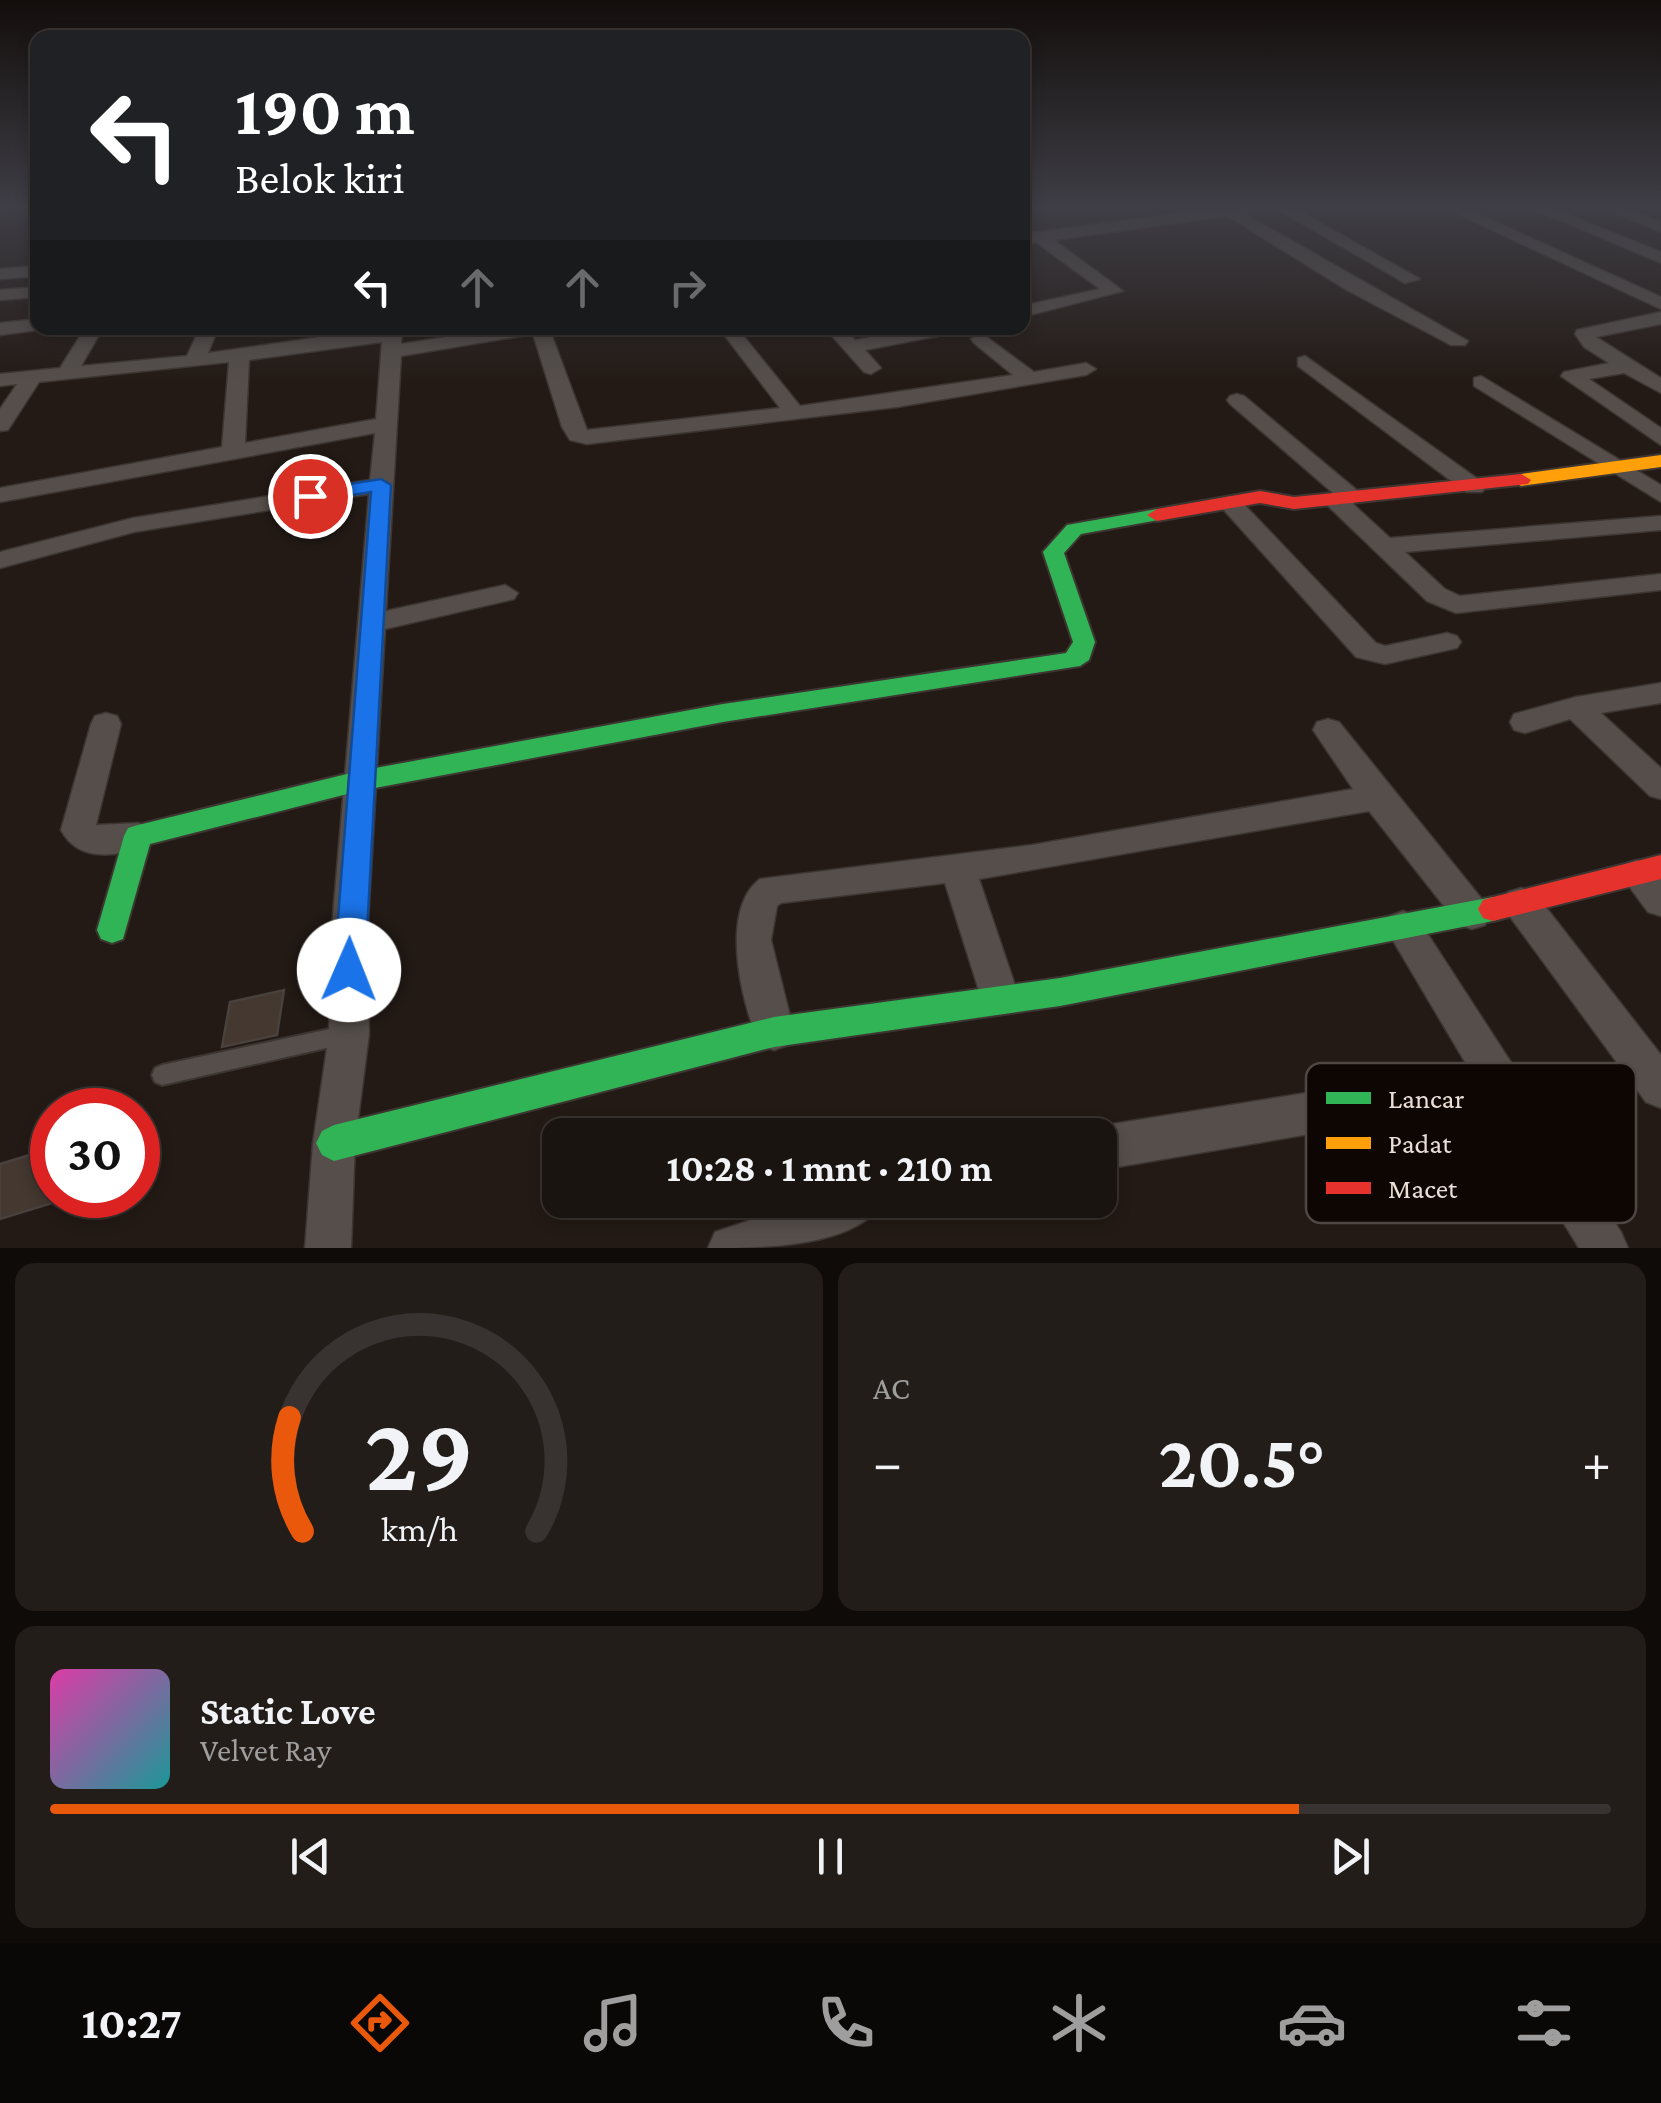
<!DOCTYPE html>
<html lang="id">
<head>
<meta charset="utf-8">
<style>
	:root { --surface:#1a1410; --page:#231d19; --text:#f1f3f6; --muted:#9f9e9f; --line:#383330; --accent:#ea580c }
	body { margin:0; font-family:"Crimson Pro",serif; background:var(--page); color:var(--text); height:100vh; display:flex; flex-direction:column; font-size:38px; white-space:nowrap }
	* { box-sizing:border-box; margin:0 }
	p { font-size:32px; color:var(--muted) }
	.icon { flex:none; width:55px; height:55px; fill:none; stroke:currentColor; stroke-width:2; stroke-linecap:round; stroke-linejoin:round }
	.map { position:relative; height:1248px; overflow:hidden }
	.details { display:flex; flex-direction:column; gap:15px; padding:15px; background:#0e0b09; flex:1 }
	.details>* { flex:none }
	.banner { position:absolute; left:30px; top:30px; width:1000px; height:305px; border-radius:20px; box-shadow:0 5px 15px #0003,0 0 0 2px var(--line); background:#202124; color:#fff; overflow:hidden }
	.speed { position:absolute; left:30px; top:1088px; display:flex; gap:20px; font-size:50px; font-weight:700; text-align:center }
	.speed>* { display:grid; place-content:center; width:130px; height:130px; border-radius:50%; background:var(--surface); box-shadow:0 5px 15px #0003,0 0 0 2px var(--line); line-height:1 }
	.speed .limit { border:15px solid #d22; background:#fff; color:#111 }
	.pin { position:absolute; display:grid; place-items:center; width:85px; height:85px; color:#fff; margin:-42px; border:5px solid #fff; border-radius:50%; box-shadow:0 2px 10px #0007 }
	.me { position:absolute; width:110px; margin:-55px; rotate:1deg; stroke-linejoin:round; filter:drop-shadow(0 0 8px #0008) }
	.turn { display:flex; align-items:center; gap:35px; height:210px; padding:0 40px; font-size:45px }
	.turn .icon { width:130px; height:130px; stroke-width:2.5 }
	.turn b { display:block; font-size:70px; line-height:85px }
	.lanes { display:flex; align-items:center; height:95px; padding:0 40px; background:#0003; justify-content:center; gap:50px; direction:ltr }
	.lanes .off { opacity:.35 }
	.big { font-size:75px; font-weight:700; line-height:1.1 }
	.details .tile { flex:1; display:flex; flex-direction:column; justify-content:center; gap:15px; min-width:0; padding:0 35px; border-radius:20px; background:var(--page) }
	.details .dial { align-items:center; gap:0 }
	.dial svg { height:260px; overflow:visible; fill:none; stroke:var(--line); stroke-width:7; stroke-linecap:round; text-anchor:middle }
	.dial text { fill:var(--text); stroke:none }
	.song { display:flex; align-items:center; gap:30px }
	.cover { width:120px; height:120px; border-radius:15px; background:linear-gradient(135deg,hsl(320 70% 55%),hsl(180 70% 35%)) }
	.played { height:10px; border-radius:5px; background:linear-gradient(90deg,var(--accent) 80%,var(--line) 80%) }
	.keys { display:flex; justify-content:space-around; direction:ltr }
	.heat { display:flex; justify-content:space-between; align-items:center; font-size:55px; direction:ltr }
	.details .tiles { flex:1; display:grid; gap:15px; grid-template-columns:1fr 1fr }
	.tile:last-child { grid-column:span 2 }
	.trip { position:absolute; left:542px; top:1118px; width:575px; height:100px; border-radius:20px; background:var(--surface); box-shadow:0 5px 15px #0003,0 0 0 2px var(--line); font-weight:700; line-height:100px; text-align:center }
	.tab-bar { display:flex; height:160px; justify-content:space-around; align-items:center; background:#0a0806; color:var(--muted) }
	.tab-bar .icon { width:70px; height:70px }
	.tab-bar .active { color:var(--accent) }
	.tab-bar b { font-size:45px; color:var(--text) }
	.map>svg:first-child { display:block }
	.building { fill:#443830; stroke:#49413d; stroke-width:2.5 }
	.lines { fill:none; stroke-linecap:round; stroke-linejoin:round }
	.lane-casing { stroke:#3c3531; stroke-width:4 }
	.street-casing { stroke:#3c3531; stroke-width:3 }
	.fast-casing { stroke:#3c3531; stroke-width:4 }
	.slow-casing { stroke:#3c3531; stroke-width:4 }
	.jam-casing { stroke:#3c3531; stroke-width:4 }
	.lane { fill:#554e4a; fill-rule:evenodd }
	.street { fill:#554e4a; fill-rule:evenodd }
	.fast { fill:#30b455; fill-rule:evenodd }
	.slow { fill:#ff9f0a; fill-rule:evenodd }
	.jam { fill:#e5322d; fill-rule:evenodd }
	.route { fill:#1a73e8; stroke:#114b97; stroke-width:2.5 }
	.key { fill:#0d0603; stroke:#4f4743; stroke-width:2.5 }
	.key-label { font-size:28px; fill:#eaded7 }
</style>
</head>
<body>
<div class="map">
<svg width="1661" height="1248" viewBox="0 0 1661 1248">
	<rect width="100%" height="100%" fill="#231a15"/>
	<g class="building">
		<polygon points="284,990 277,1035 222,1047 230,1002"/>
		<polygon points="52,1148 52,1203 0,1219 0,1164"/>
	</g>
	<g class="lines">
		<g class="lane-casing">
			<polygon id="lane" points="344,1026 351,1028 354,1035 351,1042 344,1044 162,1085 155,1082 152,1075 155,1068 162,1065"/>
		</g>
		<g class="street-casing">
			<g id="street">
				<polygon points="1219,208 1256,208 1245,214 1468,341 1465,345 1451,345 1345,289 1228,216 1054,240 1123,291 1022,317 1022,306 1100,289 1036,242 1022,244 1022,234"/>
				<polygon points="1275,208 1294,208 1420,279 1405,283"/>
				<polygon points="1445,208 1465,208 1661,297 1661,309"/>
				<polygon points="1531,208 1552,208 1661,252 1661,263"/>
				<polygon points="1604,208 1626,208 1661,222 1661,232"/>
				<polygon points="38,266 38,276 0,279 0,269"/>
				<polygon points="38,287 38,297 0,300 0,290"/>
				<polygon points="1661,312 1661,324 1596,337 1661,378 1661,393 1624,373 1589,379 1661,428 1661,445 1561,376 1564,372 1609,363 1584,347 1575,334 1577,330"/>
				<polygon points="38,319 38,328 45,329 0,335 0,323"/>
				<path d="M85,328H103L81,366L187,356L200,328H218L208,353L384,328H402L401,344L504,328H549L587,430L780,408L719,328H737L800,406L1013,375L974,343L971,339L981,333L1034,372L1086,363L1096,369L1086,375L897,407L587,444L570,440L562,427L533,334L401,356L386,611L505,585L518,593L514,599L385,629L367,939L369,1034L355,1143L351,1248H305L313,1143L329,1034L331,939L369,494L134,532L0,568V552L133,518L370,480L375,433L0,502V488L222,447L229,362L39,382L8,430L0,431V409L17,384L0,386V374L60,368ZM382,342L376,419L245,443L249,360Z"/>
				<polygon points="825,328 844,328 855,340 921,328 957,328 948,334 865,350 881,368 871,374 864,372"/>
				<polygon points="1305,356 1482,482 1486,487 1482,492 1466,492 1298,366 1298,358"/>
				<polygon points="1481,376 1661,485 1661,502 1474,386 1474,378"/>
				<polygon points="1237,394 1244,396 1359,492 1363,497 1353,504 1390,538 1661,516 1661,530 1405,552 1445,589 1460,596 1661,574 1661,590 1456,613 1427,601 1327,505 1323,500 1333,493 1230,404 1227,400 1230,396"/>
				<polygon points="1230,496 1238,498 1376,643 1385,646 1447,633 1457,636 1461,642 1457,648 1385,664 1356,657 1222,508 1218,503 1222,498"/>
				<polygon points="1661,683 1661,703 1601,713 1661,768 1661,799 1650,796 1570,719 1525,733 1514,730 1510,722 1514,714 1576,697"/>
				<path d="M106,713L117,716L121,724L96,825L138,823L150,827L155,836L150,845C119,856 79,864 61,830L91,724L95,716Z"/>
				<path d="M1328,719L1339,722L1485,903L1490,914L1485,925L1472,929L1459,925L1369,811L979,879L1019,997L1014,1009L1000,1014L986,1009L981,997L945,883L781,903L777,906L771,940L794,1032L788,1045L774,1050L760,1045C741,1003 719,910 760,879L1032,845L1353,789L1313,730L1317,722Z"/>
				<polygon points="1637,860 1649,864 1661,877 1661,916 1648,912 1620,874 1625,864"/>
				<polygon points="1521,888 1534,892 1661,1055 1661,1108 1646,1102 1508,914 1503,903 1508,892"/>
				<polygon points="1403,911 1416,916 1621,1232 1628,1248 1579,1248 1490,1103 1100,1170 1100,1135 1084,1135 1100,1126 1468,1067 1385,927 1390,916"/>
				<path d="M810,1200H883C860,1248 759,1248 708,1248L715,1232Z"/>
			</g>
		</g>
		<g class="fast-casing">
			<g id="fast">
				<polygon points="1157,509 1167,515 1164,519 1081,534 1064,553 1095,642 1089,660 1080,666 723,722 359,791 150,844 123,939 112,943 101,939 97,930 124,836 128,828 138,825 359,771 723,704 1066,653 1073,642 1043,552 1067,525"/>
				<polygon points="1493,897 1503,900 1508,909 1503,918 1493,921 1060,1006 774,1047 334,1161 322,1155 316,1143 322,1131 334,1125 774,1017 1060,978"/>
			</g>
		</g>
		<g class="slow-casing">
			<polygon id="slow" points="1661,455 1661,467 1521,486 1511,480 1521,474"/>
		</g>
		<g class="jam-casing">
			<g id="jam">
				<polygon points="1521,474 1531,480 1528,484 1294,509 1260,503 1157,521 1147,515 1157,509 1260,491 1294,497"/>
				<polygon points="1661,855 1661,879 1493,921 1483,918 1478,909 1483,900 1493,897"/>
			</g>
		</g>
		<use href="#lane" class="lane"/>
		<use href="#street" class="street"/>
		<use href="#fast" class="fast"/>
		<use href="#slow" class="slow"/>
		<use href="#jam" class="jam"/>
	</g>
	<linearGradient id="sky" x2="0" y2="1"><stop stop-color="#130e0c"/><stop offset="0.54" stop-color="#3f3e46"/><stop offset="1" stop-color="#3f3e46" stop-opacity="0"/></linearGradient>
	<rect width="1661" height="383" fill="url(#sky)"/>
	<polygon class="route" points="381,479 391,485 365,970 360,980 349,984 338,980 334,970 371,492 310,502 300,496 310,490"/>
	<rect x="1306" y="1063" width="330" height="160" rx="15" class="key"/>
	<rect x="1326" y="1092" width="45" height="12" fill="#30b455"/>
	<rect x="1326" y="1137" width="45" height="12" fill="#ff9f0a"/>
	<rect x="1326" y="1182" width="45" height="12" fill="#e5322d"/>
	<g class="key-label">
		<text x="1388" y="1108">Lancar</text>
		<text x="1388" y="1153">Padat</text>
		<text x="1388" y="1198">Macet</text>
	</g>
</svg>
<div class="speed"><div class="limit">30</div></div>
<div class="pin" style="left:310px;top:496px;background:#d93025"><svg class="icon" aria-label="arrive" viewBox="0 0 24 24"><path d="M6 21V4h12l-3 4 3 4H6"/></svg></div>
<svg class="me" style="left:349px;top:970px" viewBox="-20 -20 40 40"><circle r="19" fill="#fff"/><path d="M0-13L10 11 0 6-10 11z" fill="#1a73e8"/></svg>
<div class="trip">10:28 · 1 mnt · 210 m</div>
<div class="banner">
<div class="turn"><svg class="icon" aria-label="left" viewBox="0 0 24 24"><path d="M17 20v-9H6M10 6l-5 5 5 5"/></svg><div><b>190 m</b>Belok kiri</div></div>
<div class="lanes"><svg class="icon" aria-label="left" viewBox="0 0 24 24"><path d="M17 20v-9H6M10 6l-5 5 5 5"/></svg><svg class="icon off" aria-label="ahead" viewBox="0 0 24 24"><path d="M12 20V5M6 11l6-6 6 6"/></svg><svg class="icon off" aria-label="ahead" viewBox="0 0 24 24"><path d="M12 20V5M6 11l6-6 6 6"/></svg><svg class="icon off" aria-label="right" viewBox="0 0 24 24"><path d="M7 20v-9h11M14 6l5 5-5 5"/></svg></div>
</div>
</div>
<section class="details">
<div class="tiles">
<div class="tile dial"><svg viewBox="0 0 100 80">
<path d="M14 69A42 42 0 1 1 86 69"/>
<path d="M14 69A42 42 0 0 1 10 34" stroke="#ea580c"/>
<text x="50" y="56" font-size="32" font-weight="700">29</text>
<text x="50" y="72" font-size="11">km/h</text>
</svg></div>
<div class="tile"><p>AC</p>
<div class="heat"><a>−</a><b class="big">20.5°</b><a>+</a></div>
</div>
<div class="tile">
<div class="song"><i class="cover"></i><div><b>Static Love</b><p>Velvet Ray</p></div></div>
<div class="played"></div>
<div class="keys"><svg class="icon" aria-label="previous" viewBox="0 0 24 24"><path d="M18 5L8 12l10 7zM5 5v14"/></svg><svg class="icon" aria-label="pause" viewBox="0 0 24 24"><path d="M8 5v14M16 5v14"/></svg><svg class="icon" aria-label="next" viewBox="0 0 24 24"><path d="M6 5l10 7-10 7zM19 5v14"/></svg></div>
</div>
</div>
</section>
<nav class="tab-bar">
<b>10:27</b>
<svg class="icon active" aria-label="directions" viewBox="0 0 24 24"><path d="M12 3l9 9-9 9-9-9zM9 14v-3h6M13 9l2 2-2 2"/></svg>
<svg class="icon" aria-label="music" viewBox="0 0 24 24"><path d="M9 18V5l10-2v13"/><circle cx="6" cy="18" r="3"/><circle cx="16" cy="16" r="3"/></svg>
<svg class="icon" aria-label="phone" viewBox="0 0 24 24"><path d="M5 4h4l2 5-3 2q2 4 5 5l2-3 5 2v4C11 20 4 13 5 4z"/></svg>
<svg class="icon" aria-label="climate" viewBox="0 0 24 24"><path d="M12 3v18M4 7l16 10M4 17L20 7"/></svg>
<svg class="icon" aria-label="car" viewBox="0 0 24 24"><path d="M5 17H2v-5l4-1 3-4h7l3 4 3 1v5h-3M9 17h6M6 11h13"/><circle cx="7" cy="17" r="2"/><circle cx="17" cy="17" r="2"/></svg>
<svg class="icon" aria-label="filters" viewBox="0 0 24 24"><path d="M4 7h16M4 17h16"/><circle cx="9" cy="7" r="2"/><circle cx="15" cy="17" r="2"/></svg>
</nav>
</body>
</html>
